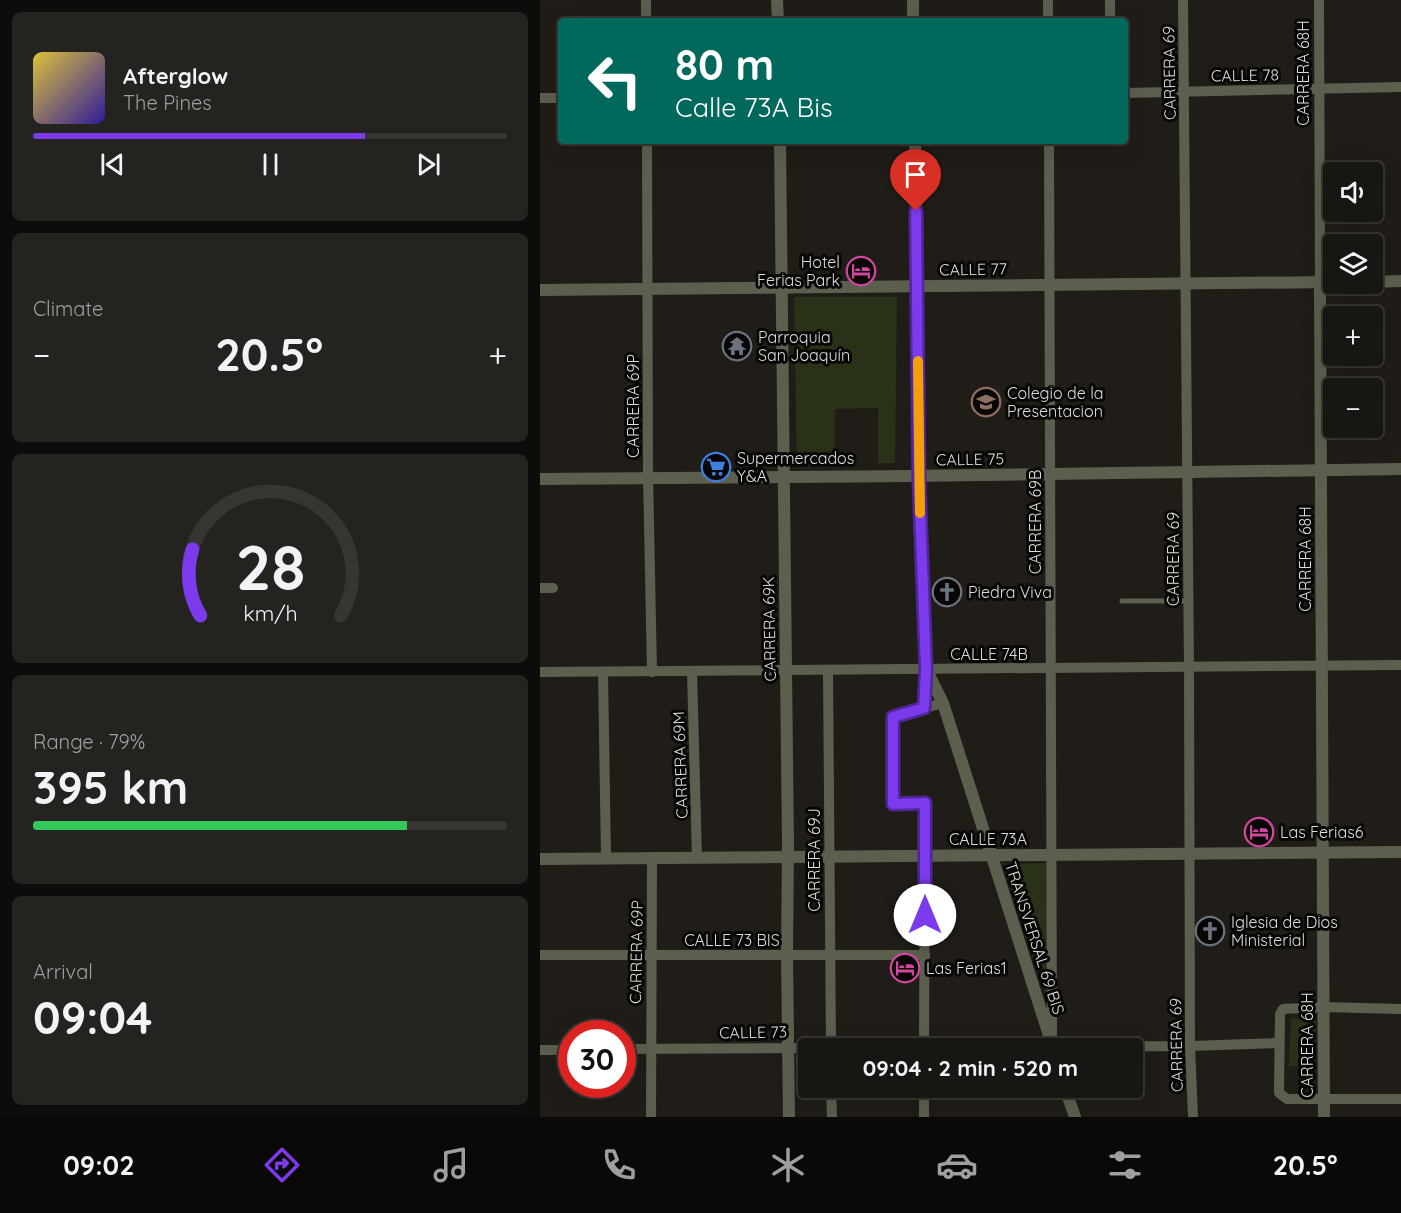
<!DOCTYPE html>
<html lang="en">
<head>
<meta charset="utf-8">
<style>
	:root { --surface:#181612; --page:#252320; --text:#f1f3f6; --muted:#9f9f9f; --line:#363532; --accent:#7c3aed }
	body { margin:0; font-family:Quicksand,sans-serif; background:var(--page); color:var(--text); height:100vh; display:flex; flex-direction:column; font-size:22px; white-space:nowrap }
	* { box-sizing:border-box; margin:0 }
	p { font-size:20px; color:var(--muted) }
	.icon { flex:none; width:33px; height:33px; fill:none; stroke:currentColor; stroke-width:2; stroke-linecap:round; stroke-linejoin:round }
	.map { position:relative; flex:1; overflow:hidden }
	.panel { display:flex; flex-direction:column; gap:12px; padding:12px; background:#0d0c0a; width:540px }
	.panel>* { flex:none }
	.top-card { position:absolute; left:18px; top:18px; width:570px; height:126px; border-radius:6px; box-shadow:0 6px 24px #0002,0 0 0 2px var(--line); background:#00695c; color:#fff; overflow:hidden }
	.tools { position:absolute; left:783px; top:162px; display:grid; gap:12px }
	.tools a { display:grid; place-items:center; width:60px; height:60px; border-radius:6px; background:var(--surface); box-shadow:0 6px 24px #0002,0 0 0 2px var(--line); font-size:30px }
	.speed { position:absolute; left:18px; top:1020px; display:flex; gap:12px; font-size:30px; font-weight:700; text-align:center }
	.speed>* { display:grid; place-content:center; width:78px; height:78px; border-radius:50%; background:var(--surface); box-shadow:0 6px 24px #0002,0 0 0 2px var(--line); line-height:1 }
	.speed .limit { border:9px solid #d22; background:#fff; color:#111 }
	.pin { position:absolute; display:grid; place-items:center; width:51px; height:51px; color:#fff; margin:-62px -26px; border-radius:50% 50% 50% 0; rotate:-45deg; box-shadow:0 0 6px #0007 }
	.pin .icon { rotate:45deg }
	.me { position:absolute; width:66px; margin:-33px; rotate:0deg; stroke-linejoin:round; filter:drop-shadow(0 0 4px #0008) }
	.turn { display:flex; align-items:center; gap:21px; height:126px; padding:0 18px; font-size:27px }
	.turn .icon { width:78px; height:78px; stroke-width:2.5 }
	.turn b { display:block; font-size:42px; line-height:51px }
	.big { font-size:45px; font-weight:700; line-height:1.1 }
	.panel .widget { flex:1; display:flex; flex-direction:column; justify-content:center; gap:9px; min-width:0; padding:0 21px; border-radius:9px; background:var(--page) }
	.panel .dial { align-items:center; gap:0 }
	.dial svg { height:156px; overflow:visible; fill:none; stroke:var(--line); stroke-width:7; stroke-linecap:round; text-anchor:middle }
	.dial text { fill:var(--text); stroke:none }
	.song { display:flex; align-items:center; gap:18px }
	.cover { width:72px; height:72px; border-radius:9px; background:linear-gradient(135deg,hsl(50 70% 55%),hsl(250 70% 35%)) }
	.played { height:6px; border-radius:3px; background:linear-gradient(90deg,var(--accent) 70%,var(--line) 70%) }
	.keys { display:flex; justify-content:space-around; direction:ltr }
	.heat { display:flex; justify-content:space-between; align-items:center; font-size:33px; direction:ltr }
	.charge { height:9px; border-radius:4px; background:linear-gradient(90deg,#34c759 79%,var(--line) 0) }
	.trip { position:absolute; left:258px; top:1038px; width:345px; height:60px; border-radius:6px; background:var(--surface); box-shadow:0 6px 24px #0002,0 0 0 2px var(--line); font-weight:700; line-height:60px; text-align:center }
	.dock { display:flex; height:96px; justify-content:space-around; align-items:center; background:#0a0907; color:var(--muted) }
	.dock .icon { width:42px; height:42px }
	.dock .selected { color:var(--accent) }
	.dock b { font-size:27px; color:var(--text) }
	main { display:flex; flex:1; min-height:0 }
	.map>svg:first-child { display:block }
	.green { fill:#2a3119 }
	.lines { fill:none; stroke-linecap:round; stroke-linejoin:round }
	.service { stroke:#5c5f4e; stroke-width:5 }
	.minor { stroke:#5c5f4e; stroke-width:10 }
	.tertiary { stroke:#5c5f4e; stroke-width:12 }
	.route-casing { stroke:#51269a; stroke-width:15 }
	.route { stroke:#7c3aed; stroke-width:10 }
	.slow { stroke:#f59e0b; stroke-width:10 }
	.labels { text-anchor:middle; stroke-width:6; stroke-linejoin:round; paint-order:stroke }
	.street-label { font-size:16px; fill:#dfddd9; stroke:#080706 }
	.poi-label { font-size:16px; fill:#dfddd9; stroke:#080706; text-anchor:start }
</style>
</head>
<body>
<main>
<section class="panel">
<div class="widget">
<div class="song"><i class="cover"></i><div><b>Afterglow</b><p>The Pines</p></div></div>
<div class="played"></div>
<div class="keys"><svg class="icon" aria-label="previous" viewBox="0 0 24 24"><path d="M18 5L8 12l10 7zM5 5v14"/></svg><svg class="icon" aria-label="pause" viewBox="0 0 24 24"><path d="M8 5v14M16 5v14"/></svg><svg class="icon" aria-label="next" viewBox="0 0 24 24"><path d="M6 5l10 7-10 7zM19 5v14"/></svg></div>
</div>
<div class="widget"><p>Climate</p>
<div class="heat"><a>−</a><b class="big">20.5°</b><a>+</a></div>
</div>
<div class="widget dial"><svg viewBox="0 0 100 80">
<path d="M14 69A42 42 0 1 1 86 69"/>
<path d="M14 69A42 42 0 0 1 10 35" stroke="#7c3aed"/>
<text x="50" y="56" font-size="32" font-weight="700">28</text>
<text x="50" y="72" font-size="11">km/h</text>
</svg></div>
<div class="widget"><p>Range · 79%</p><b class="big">395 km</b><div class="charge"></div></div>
<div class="widget"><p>Arrival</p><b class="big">09:04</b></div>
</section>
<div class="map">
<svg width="861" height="1117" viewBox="0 0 861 1117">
	<rect width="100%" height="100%" fill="#201d18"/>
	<g class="green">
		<polygon points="254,297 357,297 355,463 338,463 338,408 295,409 295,464 257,466"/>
		<polygon points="508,863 507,998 464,864"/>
		<polygon points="751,1019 776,1020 774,1067 749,1066"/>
		<polygon points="264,1063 268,1063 268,1088 277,1088 277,1091 264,1091"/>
	</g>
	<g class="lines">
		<polyline class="service" points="582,601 648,601"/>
		<g class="minor">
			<polyline points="106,0 106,21"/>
			<polyline points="508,0 508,21"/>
			<polyline points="643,0 649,667 650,1046 653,1117"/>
			<polyline points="779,0 780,282"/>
			<polyline points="570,21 570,0"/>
			<polyline points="585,93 861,87"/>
			<polyline points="0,98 21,98"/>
			<polyline points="107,141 108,474 112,672"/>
			<polyline points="509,141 512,1040"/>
			<polyline points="0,588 13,588"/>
			<polyline points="288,670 291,1048"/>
			<polyline points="152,671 157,858"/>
			<polyline points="0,672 861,665"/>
			<polyline points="63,672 66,857"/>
			<polyline points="384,708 386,669"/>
			<polyline points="0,955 385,955"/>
			<polyline points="861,1009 783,1007 743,1009 740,1014 739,1093 747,1099 861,1099"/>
			<polyline points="384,1048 385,803 353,804 353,717 403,703"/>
			<polyline points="82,1049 650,1046 739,1043"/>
			<polyline points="0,1050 32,1050"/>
			<polyline points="291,1088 292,1117"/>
			<polyline points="111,1117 112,858"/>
			<polyline points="384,1117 384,1088"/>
		</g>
		<g class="tertiary">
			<polyline points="237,0 238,21"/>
			<polyline points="373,0 373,21"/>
			<polyline points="240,141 248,845 247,955 249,1117"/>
			<polyline points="375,141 379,480 386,669 403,703 513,1048"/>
			<polyline points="780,282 784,1117"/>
			<polyline points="832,282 861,281"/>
			<polyline points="0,290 794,282"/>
			<polyline points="0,479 373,476 861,469"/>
			<polyline points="0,859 861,852"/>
			<polyline points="525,1088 535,1117"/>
		</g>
	</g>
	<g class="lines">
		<g class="route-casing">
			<polyline id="route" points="376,211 379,482 386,669 384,708 353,717 353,804 385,803 385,915"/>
		</g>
		<use href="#route" class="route"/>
		<polyline class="slow" points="378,361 380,513"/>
	</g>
	<defs>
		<g id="hotel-ring" transform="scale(1.5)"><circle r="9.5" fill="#080706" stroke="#d1479c" stroke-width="1.5"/><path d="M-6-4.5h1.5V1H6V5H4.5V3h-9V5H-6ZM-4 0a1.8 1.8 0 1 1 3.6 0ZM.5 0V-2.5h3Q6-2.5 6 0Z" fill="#d1479c"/></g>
		<g id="temple-ring" transform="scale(1.5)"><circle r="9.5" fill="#080706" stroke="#6b7280" stroke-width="1.5"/><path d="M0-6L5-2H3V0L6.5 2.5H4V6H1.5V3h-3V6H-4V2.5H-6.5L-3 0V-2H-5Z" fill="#6b7280"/></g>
		<g id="school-ring" transform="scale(1.5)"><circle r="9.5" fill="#080706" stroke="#8d6e63" stroke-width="1.5"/><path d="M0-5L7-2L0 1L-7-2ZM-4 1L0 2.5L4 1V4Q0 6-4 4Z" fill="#8d6e63"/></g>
		<g id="supermarket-ring" transform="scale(1.5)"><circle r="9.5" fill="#080706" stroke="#3f7fe0" stroke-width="1.5"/><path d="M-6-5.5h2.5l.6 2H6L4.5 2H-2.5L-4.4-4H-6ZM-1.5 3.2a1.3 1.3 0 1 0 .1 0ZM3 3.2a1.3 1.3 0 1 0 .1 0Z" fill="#3f7fe0"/></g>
		<g id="church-ring" transform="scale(1.5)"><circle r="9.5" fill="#080706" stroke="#6b7280" stroke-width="1.5"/><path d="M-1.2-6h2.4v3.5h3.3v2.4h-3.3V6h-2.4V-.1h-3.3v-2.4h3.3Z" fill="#6b7280"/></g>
	</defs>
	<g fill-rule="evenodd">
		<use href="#hotel-ring" x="321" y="271"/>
		<use href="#temple-ring" x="197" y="346"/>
		<use href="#school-ring" x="446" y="402"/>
		<use href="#supermarket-ring" x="176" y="467"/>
		<use href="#church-ring" x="407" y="592"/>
		<use href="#hotel-ring" x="719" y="832"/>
		<use href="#church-ring" x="670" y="931"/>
		<use href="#hotel-ring" x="365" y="968"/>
	</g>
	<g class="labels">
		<g class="street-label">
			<text transform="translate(629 73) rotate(-91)" y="6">CARRERA 69</text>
			<text transform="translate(763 73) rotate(-90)" y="6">CARRERA 68H</text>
			<text transform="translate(705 75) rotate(-1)" y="6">CALLE 78</text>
			<text transform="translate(433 269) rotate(-1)" y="6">CALLE 77</text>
			<text transform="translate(93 406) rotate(-90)" y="6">CARRERA 69P</text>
			<text transform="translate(430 459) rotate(-1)" y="6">CALLE 75</text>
			<text transform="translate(495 522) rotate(-90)" y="6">CARRERA 69B</text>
			<text transform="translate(633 559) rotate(-90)" y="6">CARRERA 69</text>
			<text transform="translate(765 559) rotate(-90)" y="6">CARRERA 68H</text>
			<text transform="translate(229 629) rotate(-91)" y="6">CARRERA 69K</text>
			<text x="449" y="660">CALLE 74B</text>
			<text transform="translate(140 765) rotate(-92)" y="6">CARRERA 69M</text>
			<text x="448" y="845">CALLE 73A</text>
			<text transform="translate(274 860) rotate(-90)" y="6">CARRERA 69J</text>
			<text transform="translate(495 938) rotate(72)" y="6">TRANSVERSAL 69 BIS</text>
			<text x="192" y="946">CALLE 73 BIS</text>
			<text transform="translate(96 952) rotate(-89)" y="6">CARRERA 69P</text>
			<text transform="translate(213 1032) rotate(-1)" y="6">CALLE 73</text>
			<text transform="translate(636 1045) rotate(-91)" y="6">CARRERA 69</text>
			<text transform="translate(767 1045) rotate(-90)" y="6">CARRERA 68H</text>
		</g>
		<g class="poi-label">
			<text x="300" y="268" text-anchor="end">Hotel<tspan x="300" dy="18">Ferias Park</tspan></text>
			<text x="218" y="343">Parroquia<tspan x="218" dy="18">San Joaquín</tspan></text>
			<text x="467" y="399">Colegio de la<tspan x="467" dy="18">Presentacion</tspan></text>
			<text x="197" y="464">Supermercados<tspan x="197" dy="18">Y&amp;A</tspan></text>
			<text x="428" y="598">Piedra Viva</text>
			<text x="740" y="838">Las Ferias6</text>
			<text x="691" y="928">Iglesia de Dios<tspan x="691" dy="18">Ministerial</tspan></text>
			<text x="386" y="974">Las Ferias1</text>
		</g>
	</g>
</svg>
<div class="tools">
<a><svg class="icon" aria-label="sound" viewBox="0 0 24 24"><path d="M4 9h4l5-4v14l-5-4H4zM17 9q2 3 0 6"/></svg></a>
<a><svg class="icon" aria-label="layers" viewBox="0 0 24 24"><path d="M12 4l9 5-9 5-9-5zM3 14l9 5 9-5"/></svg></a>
<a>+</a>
<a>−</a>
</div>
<div class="speed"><div class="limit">30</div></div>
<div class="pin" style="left:376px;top:211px;background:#d93025"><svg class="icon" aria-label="arrive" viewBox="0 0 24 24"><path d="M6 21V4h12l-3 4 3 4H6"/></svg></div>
<svg class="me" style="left:385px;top:915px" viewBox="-20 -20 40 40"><circle r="19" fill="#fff"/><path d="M0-13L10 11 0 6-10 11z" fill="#7c3aed"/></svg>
<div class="trip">09:04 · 2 min · 520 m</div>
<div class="top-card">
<div class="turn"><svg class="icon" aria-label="left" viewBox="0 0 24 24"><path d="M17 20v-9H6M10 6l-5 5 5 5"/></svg><div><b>80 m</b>Calle 73A Bis</div></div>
</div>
</div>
</main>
<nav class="dock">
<b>09:02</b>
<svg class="icon selected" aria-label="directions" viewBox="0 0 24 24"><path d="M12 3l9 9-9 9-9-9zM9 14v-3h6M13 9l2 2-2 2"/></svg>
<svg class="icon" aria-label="music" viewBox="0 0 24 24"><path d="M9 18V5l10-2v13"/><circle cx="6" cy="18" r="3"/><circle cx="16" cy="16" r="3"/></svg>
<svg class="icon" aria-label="phone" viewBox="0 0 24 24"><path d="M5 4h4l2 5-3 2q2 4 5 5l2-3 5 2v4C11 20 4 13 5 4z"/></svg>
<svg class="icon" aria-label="climate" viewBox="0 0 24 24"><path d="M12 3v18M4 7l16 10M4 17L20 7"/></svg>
<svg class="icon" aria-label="car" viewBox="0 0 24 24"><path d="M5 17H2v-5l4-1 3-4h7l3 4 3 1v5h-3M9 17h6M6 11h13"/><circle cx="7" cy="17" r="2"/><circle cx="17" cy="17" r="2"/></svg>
<svg class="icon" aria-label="filters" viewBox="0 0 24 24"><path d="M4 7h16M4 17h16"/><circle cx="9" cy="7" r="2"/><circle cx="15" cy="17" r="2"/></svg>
<b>20.5°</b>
</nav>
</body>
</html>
